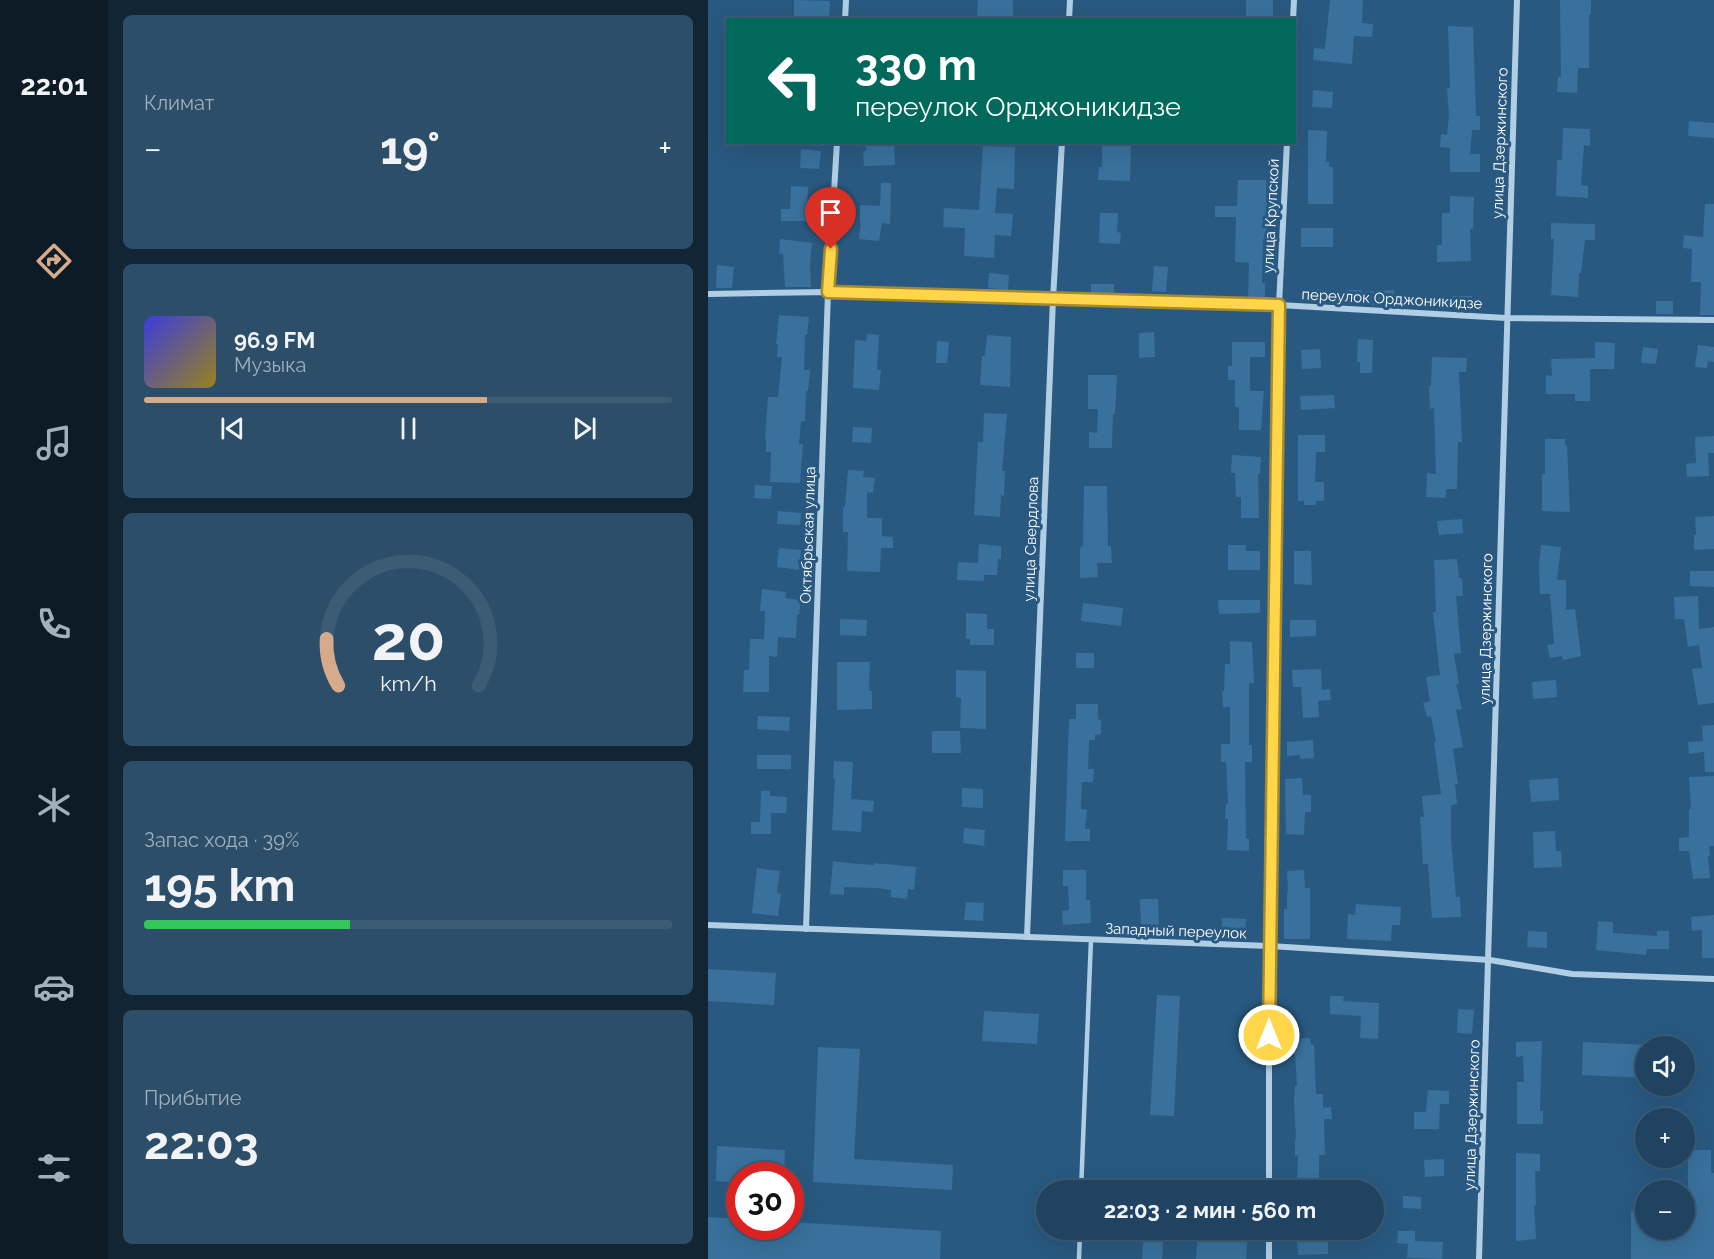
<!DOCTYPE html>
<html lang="ru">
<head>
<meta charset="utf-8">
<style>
	:root { --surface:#1f4360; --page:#2c4e69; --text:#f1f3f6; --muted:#a1b0bd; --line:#3c5c75; --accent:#d6ab8b }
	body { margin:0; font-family:Raleway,sans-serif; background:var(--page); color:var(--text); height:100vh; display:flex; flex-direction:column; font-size:22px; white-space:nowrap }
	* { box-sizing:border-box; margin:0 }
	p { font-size:20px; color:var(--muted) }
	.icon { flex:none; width:33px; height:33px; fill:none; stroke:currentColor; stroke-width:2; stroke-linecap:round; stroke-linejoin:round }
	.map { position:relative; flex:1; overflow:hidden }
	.sheet { display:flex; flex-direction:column; gap:15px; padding:15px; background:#112535; width:600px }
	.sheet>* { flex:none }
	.hud { position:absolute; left:18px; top:18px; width:570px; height:126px; border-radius:0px; box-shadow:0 6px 24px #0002,0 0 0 2px var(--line); background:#00695c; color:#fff; overflow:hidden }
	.fabs { position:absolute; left:927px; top:1036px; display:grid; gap:12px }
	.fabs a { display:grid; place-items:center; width:60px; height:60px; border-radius:50%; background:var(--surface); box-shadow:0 6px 24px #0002,0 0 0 2px var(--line); font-size:30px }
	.speed { position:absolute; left:18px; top:1162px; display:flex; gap:12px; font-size:30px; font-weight:700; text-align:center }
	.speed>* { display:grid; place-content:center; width:78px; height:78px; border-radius:50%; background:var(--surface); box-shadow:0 6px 24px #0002,0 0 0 2px var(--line); line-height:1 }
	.speed .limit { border:9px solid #d22; background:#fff; color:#111 }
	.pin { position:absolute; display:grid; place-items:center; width:51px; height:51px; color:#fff; margin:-62px -26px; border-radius:50% 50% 50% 0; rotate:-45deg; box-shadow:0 0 6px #0007 }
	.pin .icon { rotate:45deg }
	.me { position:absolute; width:66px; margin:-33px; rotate:0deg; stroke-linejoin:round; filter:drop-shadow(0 0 4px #0008) }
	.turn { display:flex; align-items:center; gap:21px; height:126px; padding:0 30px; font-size:27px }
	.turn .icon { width:78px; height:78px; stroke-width:2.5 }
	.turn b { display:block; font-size:42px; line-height:51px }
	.big { font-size:45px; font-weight:700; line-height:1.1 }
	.sheet .widget { flex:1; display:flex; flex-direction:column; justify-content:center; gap:9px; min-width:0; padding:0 21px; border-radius:9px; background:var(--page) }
	.sheet .dial { align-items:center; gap:0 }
	.dial svg { height:156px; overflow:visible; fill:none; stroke:var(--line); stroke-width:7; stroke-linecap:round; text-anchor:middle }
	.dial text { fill:var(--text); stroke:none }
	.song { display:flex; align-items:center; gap:18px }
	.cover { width:72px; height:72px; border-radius:9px; background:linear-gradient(135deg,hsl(240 70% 55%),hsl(50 70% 35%)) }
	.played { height:6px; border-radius:3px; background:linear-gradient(90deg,var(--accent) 65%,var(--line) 65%) }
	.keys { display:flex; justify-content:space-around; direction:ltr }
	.heat { display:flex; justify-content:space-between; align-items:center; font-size:33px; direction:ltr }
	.charge { height:9px; border-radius:4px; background:linear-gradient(90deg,#34c759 39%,var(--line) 0) }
	.trip { position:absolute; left:328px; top:1180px; width:348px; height:60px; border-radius:30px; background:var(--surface); box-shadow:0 6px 24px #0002,0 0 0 2px var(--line); font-weight:700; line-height:60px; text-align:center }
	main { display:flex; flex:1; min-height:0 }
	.menu { display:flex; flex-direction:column; width:108px; justify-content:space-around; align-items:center; background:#0c1b26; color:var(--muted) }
	.menu .icon { width:42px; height:42px }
	.menu .selected { color:var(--accent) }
	.menu b { font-size:27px; color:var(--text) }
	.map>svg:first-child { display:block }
	.building { fill:#39719c }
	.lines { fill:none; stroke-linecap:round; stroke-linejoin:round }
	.lane { stroke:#b0cfe5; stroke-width:4.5 }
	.street { stroke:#b0cfe5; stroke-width:6 }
	.route-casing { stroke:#a68a30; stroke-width:15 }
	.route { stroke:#ffd54a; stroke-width:10 }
	.labels { text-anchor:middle; stroke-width:6; stroke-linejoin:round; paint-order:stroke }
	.street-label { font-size:15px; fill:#fff; stroke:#295980 }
</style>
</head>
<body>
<main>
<nav class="menu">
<b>22:01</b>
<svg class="icon selected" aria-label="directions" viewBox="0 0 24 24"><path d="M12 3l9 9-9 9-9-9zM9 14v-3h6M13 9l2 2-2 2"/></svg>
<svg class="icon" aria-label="music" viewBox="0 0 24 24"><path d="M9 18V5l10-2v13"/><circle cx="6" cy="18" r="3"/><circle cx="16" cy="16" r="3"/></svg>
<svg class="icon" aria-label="phone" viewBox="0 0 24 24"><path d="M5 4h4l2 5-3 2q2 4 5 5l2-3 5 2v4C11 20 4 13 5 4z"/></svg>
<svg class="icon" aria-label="climate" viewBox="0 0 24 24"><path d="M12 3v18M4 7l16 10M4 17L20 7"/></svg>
<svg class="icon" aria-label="car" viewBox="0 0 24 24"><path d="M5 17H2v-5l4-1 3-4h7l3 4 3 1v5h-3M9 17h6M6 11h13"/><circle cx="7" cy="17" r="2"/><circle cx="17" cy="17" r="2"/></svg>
<svg class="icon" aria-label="filters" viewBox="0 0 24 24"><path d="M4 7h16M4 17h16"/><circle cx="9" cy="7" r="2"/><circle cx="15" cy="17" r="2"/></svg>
</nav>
<section class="sheet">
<div class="widget"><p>Климат</p>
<div class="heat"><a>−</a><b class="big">19°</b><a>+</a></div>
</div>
<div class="widget">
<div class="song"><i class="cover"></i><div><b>96.9 FM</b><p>Музыка</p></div></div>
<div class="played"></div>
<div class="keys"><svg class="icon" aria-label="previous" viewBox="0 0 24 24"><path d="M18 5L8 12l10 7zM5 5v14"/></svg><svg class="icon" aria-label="pause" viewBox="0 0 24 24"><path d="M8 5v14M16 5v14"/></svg><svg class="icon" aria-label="next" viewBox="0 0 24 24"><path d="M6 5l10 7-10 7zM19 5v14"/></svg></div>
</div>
<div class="widget dial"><svg viewBox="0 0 100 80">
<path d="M14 69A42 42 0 1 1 86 69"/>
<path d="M14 69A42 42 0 0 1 8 45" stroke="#d6ab8b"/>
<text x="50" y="56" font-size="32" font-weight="700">20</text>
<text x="50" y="72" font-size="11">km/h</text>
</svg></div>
<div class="widget"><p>Запас хода · 39%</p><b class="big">195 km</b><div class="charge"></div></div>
<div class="widget"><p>Прибытие</p><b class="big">22:03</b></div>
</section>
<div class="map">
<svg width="1006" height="1259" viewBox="0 0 1006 1259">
	<rect width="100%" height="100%" fill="#295980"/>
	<g class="building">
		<polygon points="86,0 122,1 121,20 86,20"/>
		<polygon points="270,0 305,0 305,20 269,20"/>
		<rect x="538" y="0" width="27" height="18"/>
		<polygon points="622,0 655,0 654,23 665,24 664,37 646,36 644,64 605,60 606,48 617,49"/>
		<polygon points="852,0 883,0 883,15 881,14 881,68 870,68 869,93 849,92 850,77 853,77"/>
		<polygon points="740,26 765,27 768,116 772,116 772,130 764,130 762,154 772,154 772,172 742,172 742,148 732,147 733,134 739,135 741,116 739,88 742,88"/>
		<polygon points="605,90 625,92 624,108 604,107"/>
		<polygon points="981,121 1006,123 1006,138 980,136"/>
		<polygon points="855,128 882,129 882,146 876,145 873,185 880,186 880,198 848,196 849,160 854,160"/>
		<polygon points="600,130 619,131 618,162 621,162 621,167 625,167 625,204 600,204"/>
		<polygon points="158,142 186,142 187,165 156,166 155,151 158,151"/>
		<polygon points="394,144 423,145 422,181 390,180 391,167 394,167"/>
		<polygon points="275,146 307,147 306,189 289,188 287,213 305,214 303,236 287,235 286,258 256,256 257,228 235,227 236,208 271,210"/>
		<polygon points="93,149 113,151 111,169 92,168"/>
		<polygon points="530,180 558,180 560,217 558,239 555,239 554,283 557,283 557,299 540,299 541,263 527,262 528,217 507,217 507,206 529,206"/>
		<polygon points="173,183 183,183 182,224 174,223 171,241 151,239 153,223 152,223 152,205 172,206"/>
		<polygon points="83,186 100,187 99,209 104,209 104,221 73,221 73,209 82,209"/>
		<polygon points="742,196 766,197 765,229 762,229 763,261 729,262 729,245 734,245 734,213 742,213"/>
		<polygon points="997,204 1006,204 1006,315 992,315 993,282 983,282 984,249 975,248 976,235 995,237"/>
		<polygon points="392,213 410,213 409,232 413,233 412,244 391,243"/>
		<polygon points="843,223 887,224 887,240 877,240 873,273 871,273 870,297 843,295 846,239 843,239"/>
		<rect x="593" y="228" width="32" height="19"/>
		<polygon points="72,239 104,243 102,264 103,287 77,287 75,254 71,254"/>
		<polygon points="9,265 26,267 24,288 8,288"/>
		<polygon points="446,266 460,267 458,292 444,291"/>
		<polygon points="281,273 301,275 300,290 280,288"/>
		<polygon points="383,284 406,284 406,295 383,294"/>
		<polygon points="614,289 614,302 597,301 596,290"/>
		<polygon points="638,290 654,290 654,292 686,290 687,306 638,304"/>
		<rect x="738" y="296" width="26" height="13"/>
		<rect x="948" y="301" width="17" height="13"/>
		<polygon points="71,315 101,317 99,335 97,335 96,370 102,370 100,391 98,391 97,421 93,421 91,444 95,444 92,483 62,482 63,452 58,452 58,439 57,439 60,397 70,397 74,357 69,357 70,344 68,344"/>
		<polygon points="446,332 447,357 431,358 431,333"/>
		<polygon points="159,334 171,335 169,370 173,370 171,390 145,388 147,340 158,341"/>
		<polygon points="279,335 303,337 302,387 272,385 274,356 277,356"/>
		<polygon points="650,339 665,340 664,373 652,373 652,362 649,362"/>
		<polygon points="229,341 241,342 239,363 228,363"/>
		<polygon points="524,342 557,342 557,357 542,357 542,391 556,391 553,430 531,430 531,407 527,407 527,380 520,380 520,366 524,366"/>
		<polygon points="887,342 907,343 906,369 882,369 882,401 867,401 867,394 838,394 838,375 844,376 843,359 887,358"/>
		<polygon points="990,345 1006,347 1006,362 1000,361 999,368 987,367"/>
		<polygon points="935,347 950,349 948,364 933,363"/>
		<polygon points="612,349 613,368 594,369 593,350"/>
		<polygon points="724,357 759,358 758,372 751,372 754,442 750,442 749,489 738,489 738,498 718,497 719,473 728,474 726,408 722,409 721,386 723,386"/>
		<polygon points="380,375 409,375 407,414 405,414 404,448 381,448 381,432 389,433 390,409 380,409"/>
		<polygon points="626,395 627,408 593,410 592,396"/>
		<polygon points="276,413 299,414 294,471 297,471 296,496 293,495 292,517 266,515 270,442 275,442"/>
		<polygon points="145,427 164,428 163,443 144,442"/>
		<polygon points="590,435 617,435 617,452 608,452 607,482 616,482 616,501 608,501 608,505 596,505 596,501 590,501"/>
		<polygon points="1006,436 1006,453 1000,453 1001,476 979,477 978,464 988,463 987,437"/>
		<polygon points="837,439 857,439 857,445 859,446 862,512 834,511 834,474 837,474"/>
		<polygon points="524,455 553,457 552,474 550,474 551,518 533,518 533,497 528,497 527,473 523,473"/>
		<polygon points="140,470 156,471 155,477 167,478 165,493 159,492 159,518 174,518 174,536 185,537 185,548 173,548 172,572 139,571 140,532 135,532 135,507 137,507"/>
		<polygon points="47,485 64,486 63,499 46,498"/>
		<polygon points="376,486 399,486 400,546 403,546 404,563 389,563 390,577 372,578 372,547 375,546"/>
		<polygon points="70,511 93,513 92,525 69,524"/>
		<polygon points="1006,516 1006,549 986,550 986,535 988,535 987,517"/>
		<polygon points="754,519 755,533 731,535 729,521"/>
		<polygon points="271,544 293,546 293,559 290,559 289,575 276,575 276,581 249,580 250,562 270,563"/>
		<polygon points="520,545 538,545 538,551 552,551 552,570 520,570"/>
		<polygon points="833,545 853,547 849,580 858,580 858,610 867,609 873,656 855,660 854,656 842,658 839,645 846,644 842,594 832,594 831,565"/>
		<polygon points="71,548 93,550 91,570 69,567"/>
		<polygon points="586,551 603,551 604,585 586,584"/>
		<polygon points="749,559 751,578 754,578 755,596 748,596 753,653 746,654 751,684 748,684 754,709 748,710 755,747 745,749 750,784 747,784 749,804 743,805 743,839 748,897 752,897 753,917 724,918 720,864 715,864 712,817 716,817 714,796 733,794 726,742 728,742 723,716 719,717 715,703 722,701 718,677 732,675 725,612 728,612 726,560"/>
		<polygon points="982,571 1006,571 1006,587 982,586"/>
		<polygon points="54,589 78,592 77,598 93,600 91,615 89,615 88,638 70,637 69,657 61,656 61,692 35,692 36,670 41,670 42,639 56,639 57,611 52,611"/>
		<polygon points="990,596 991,629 1006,627 1006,703 990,705 984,669 994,668 991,645 980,647 976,619 967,619 966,597"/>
		<polygon points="510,600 552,600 552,613 511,614"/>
		<polygon points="375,603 415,608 413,626 373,621"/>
		<polygon points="258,613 279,614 279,629 286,629 286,645 262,645 262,639 258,639"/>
		<polygon points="132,619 159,620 158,636 132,635"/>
		<polygon points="582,620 608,620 608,636 582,637"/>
		<polygon points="522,641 544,642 546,683 541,683 541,745 544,745 544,762 537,762 538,839 541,839 541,851 519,850 520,819 517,819 518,804 520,804 518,762 513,762 513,744 522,744 522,707 515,707 514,691 516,691 517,664 522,664"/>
		<rect x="368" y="653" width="18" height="15"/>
		<polygon points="129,662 162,662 161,691 164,691 164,709 129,710"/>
		<polygon points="613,669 614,690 622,689 623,700 610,701 611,717 595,718 593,687 585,687 584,670"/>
		<polygon points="248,670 278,671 278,729 252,728 253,698 248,697"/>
		<polygon points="848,680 849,697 825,699 824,682"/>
		<polygon points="368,704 390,704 390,719 393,720 393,734 387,735 387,740 381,740 380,769 386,769 385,782 374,782 373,809 379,810 377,829 382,829 382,841 357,841 361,719 368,719"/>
		<polygon points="50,716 82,717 81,731 49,729"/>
		<polygon points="1006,725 1006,772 997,772 996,752 981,754 980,742 995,741 994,726"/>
		<polygon points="224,731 252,731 253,753 224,753"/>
		<polygon points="605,740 606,758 592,759 592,755 579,756 579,742"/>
		<rect x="49" y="755" width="34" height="14"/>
		<polygon points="126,761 145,762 143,799 166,801 165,812 154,811 153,832 124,830 127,778 125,778"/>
		<polygon points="1006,776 1006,846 1001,846 1002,856 1000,856 1002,878 985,879 981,851 971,851 971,838 981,837 981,809 983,809 981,777"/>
		<polygon points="594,778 595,795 603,795 603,812 597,812 596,835 578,834 577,779"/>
		<polygon points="850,778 851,800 823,802 821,780"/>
		<polygon points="254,788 275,789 275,808 254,807"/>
		<polygon points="53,791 62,791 62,796 79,797 78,813 63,813 63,834 43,834 43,822 52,822"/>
		<polygon points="256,828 277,830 276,846 255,843"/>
		<polygon points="847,831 848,851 853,851 854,867 826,868 825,832"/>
		<polygon points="125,861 139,863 166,865 166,863 208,867 206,890 200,889 199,899 183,897 183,890 168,888 136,887 136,895 122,894"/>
		<polygon points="49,868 72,871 69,893 73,894 70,916 44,913"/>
		<polygon points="355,870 378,870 378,900 382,900 383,923 355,925 354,911 361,910 360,886 355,886"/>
		<polygon points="596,870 597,888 602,888 602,939 576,939 576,909 579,909 579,892 580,892 579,871"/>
		<polygon points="432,899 450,899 451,927 433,928"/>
		<polygon points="258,902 276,903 275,921 256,920"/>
		<polygon points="648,904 693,907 692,925 684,925 683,941 639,939 640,914 647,915"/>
		<polygon points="1006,915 1006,958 994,958 994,930 984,931 983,917"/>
		<polygon points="514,918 538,919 537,936 514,935"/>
		<polygon points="890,921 905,922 905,933 949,936 949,931 961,931 961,949 939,949 938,955 888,950"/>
		<polygon points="820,931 839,932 839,948 819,947"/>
		<polygon points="0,969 68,973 66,1005 0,1001"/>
		<polygon points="449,995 472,996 466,1116 442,1115"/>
		<polygon points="622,996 636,996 635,1001 671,1003 670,1039 652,1038 653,1016 622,1014"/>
		<polygon points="750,1009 766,1010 764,1034 749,1033"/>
		<polygon points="276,1011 331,1014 329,1044 274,1041"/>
		<polygon points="602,1038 603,1045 606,1045 608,1094 615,1094 615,1108 623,1107 624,1119 616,1119 617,1155 611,1155 611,1191 589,1191 590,1155 587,1156 587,1139 588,1139 586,1101 587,1086 589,1086 587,1054 582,1054 581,1039"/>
		<polygon points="834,1041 832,1111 835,1111 835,1124 809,1124 809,1082 816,1082 815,1056 808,1057 808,1042"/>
		<polygon points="875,1042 938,1045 938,1078 874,1075"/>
		<polygon points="110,1047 152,1049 146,1159 245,1165 244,1190 105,1182"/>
		<polygon points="720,1090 741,1091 741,1104 732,1104 731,1129 706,1129 706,1112 718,1112"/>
		<polygon points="9,1146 77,1150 76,1176 32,1176 32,1183 8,1181"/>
		<polygon points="980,1150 1003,1150 1003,1173 1006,1173 1006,1259 923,1259 923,1211 938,1211 938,1230 980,1230"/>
		<polygon points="808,1153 832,1154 832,1171 827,1171 828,1205 826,1205 828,1239 808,1241"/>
		<polygon points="736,1159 736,1176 717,1177 716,1160"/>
		<polygon points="695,1196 713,1197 713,1209 695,1208"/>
		<polygon points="0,1217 32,1219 32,1227 82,1227 82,1222 233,1231 232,1259 0,1259"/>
		<polygon points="436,1230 456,1230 454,1259 434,1259"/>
		<polygon points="490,1230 540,1230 538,1259 488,1259"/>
		<polygon points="598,1230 620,1230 620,1254 590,1255 589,1240 598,1240"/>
		<polygon points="690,1231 707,1231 707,1241 735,1242 734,1259 699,1258 700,1244 689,1243"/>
	</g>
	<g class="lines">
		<g class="lane">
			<polyline points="373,1191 383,939"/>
			<polyline points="371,1259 372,1230"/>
		</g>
		<g class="street">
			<polyline points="137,20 138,0"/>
			<polyline points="361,20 362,0"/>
			<polyline points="585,20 586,0"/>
			<polyline points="0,294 120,292 571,305 798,318 1006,320"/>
			<polyline points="0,925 561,946 782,960 864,974 1006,979"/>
			<polyline points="98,929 120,292 129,142"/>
			<polyline points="319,937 345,299 354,142"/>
			<polyline points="561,1191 561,946 571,305 579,142"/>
			<polyline points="561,1259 561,1230"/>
			<path d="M771,1259C786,839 794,420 809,0"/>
		</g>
	</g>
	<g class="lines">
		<g class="route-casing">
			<polyline id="route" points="123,249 120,292 571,305 561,1035"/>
		</g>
		<use href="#route" class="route"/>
	</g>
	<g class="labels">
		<g class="street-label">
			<text transform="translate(792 143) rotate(-88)" y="5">улица Дзержинского</text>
			<text transform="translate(563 216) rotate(-87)" y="5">улица Крупской</text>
			<text transform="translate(684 299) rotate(3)" y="5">переулок Орджоникидзе</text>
			<text transform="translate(100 535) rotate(-88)" y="5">Октябрьская улица</text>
			<text transform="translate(323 539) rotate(-88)" y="5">улица Свердлова</text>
			<text transform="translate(778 629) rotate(-89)" y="5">улица Дзержинского</text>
			<text transform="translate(468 931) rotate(2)" y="5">Западный переулок</text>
			<text transform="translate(764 1115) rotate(-88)" y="5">улица Дзержинского</text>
		</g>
	</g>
</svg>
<div class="fabs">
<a><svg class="icon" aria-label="sound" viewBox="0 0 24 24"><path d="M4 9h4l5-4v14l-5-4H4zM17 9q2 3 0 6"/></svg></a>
<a>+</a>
<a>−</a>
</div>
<div class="speed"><div class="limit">30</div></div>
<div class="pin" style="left:123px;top:249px;background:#d93025"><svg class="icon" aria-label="arrive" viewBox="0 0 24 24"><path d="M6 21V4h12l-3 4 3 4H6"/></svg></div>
<svg class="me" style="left:561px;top:1035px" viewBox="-20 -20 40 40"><circle r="17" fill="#ffd54a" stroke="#fff" stroke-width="3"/><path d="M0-11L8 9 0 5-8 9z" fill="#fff"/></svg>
<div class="trip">22:03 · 2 мин · 560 m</div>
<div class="hud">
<div class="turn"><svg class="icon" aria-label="left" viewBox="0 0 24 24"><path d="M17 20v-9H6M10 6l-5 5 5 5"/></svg><div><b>330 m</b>переулок Орджоникидзе</div></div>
</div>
</div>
</main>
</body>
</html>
